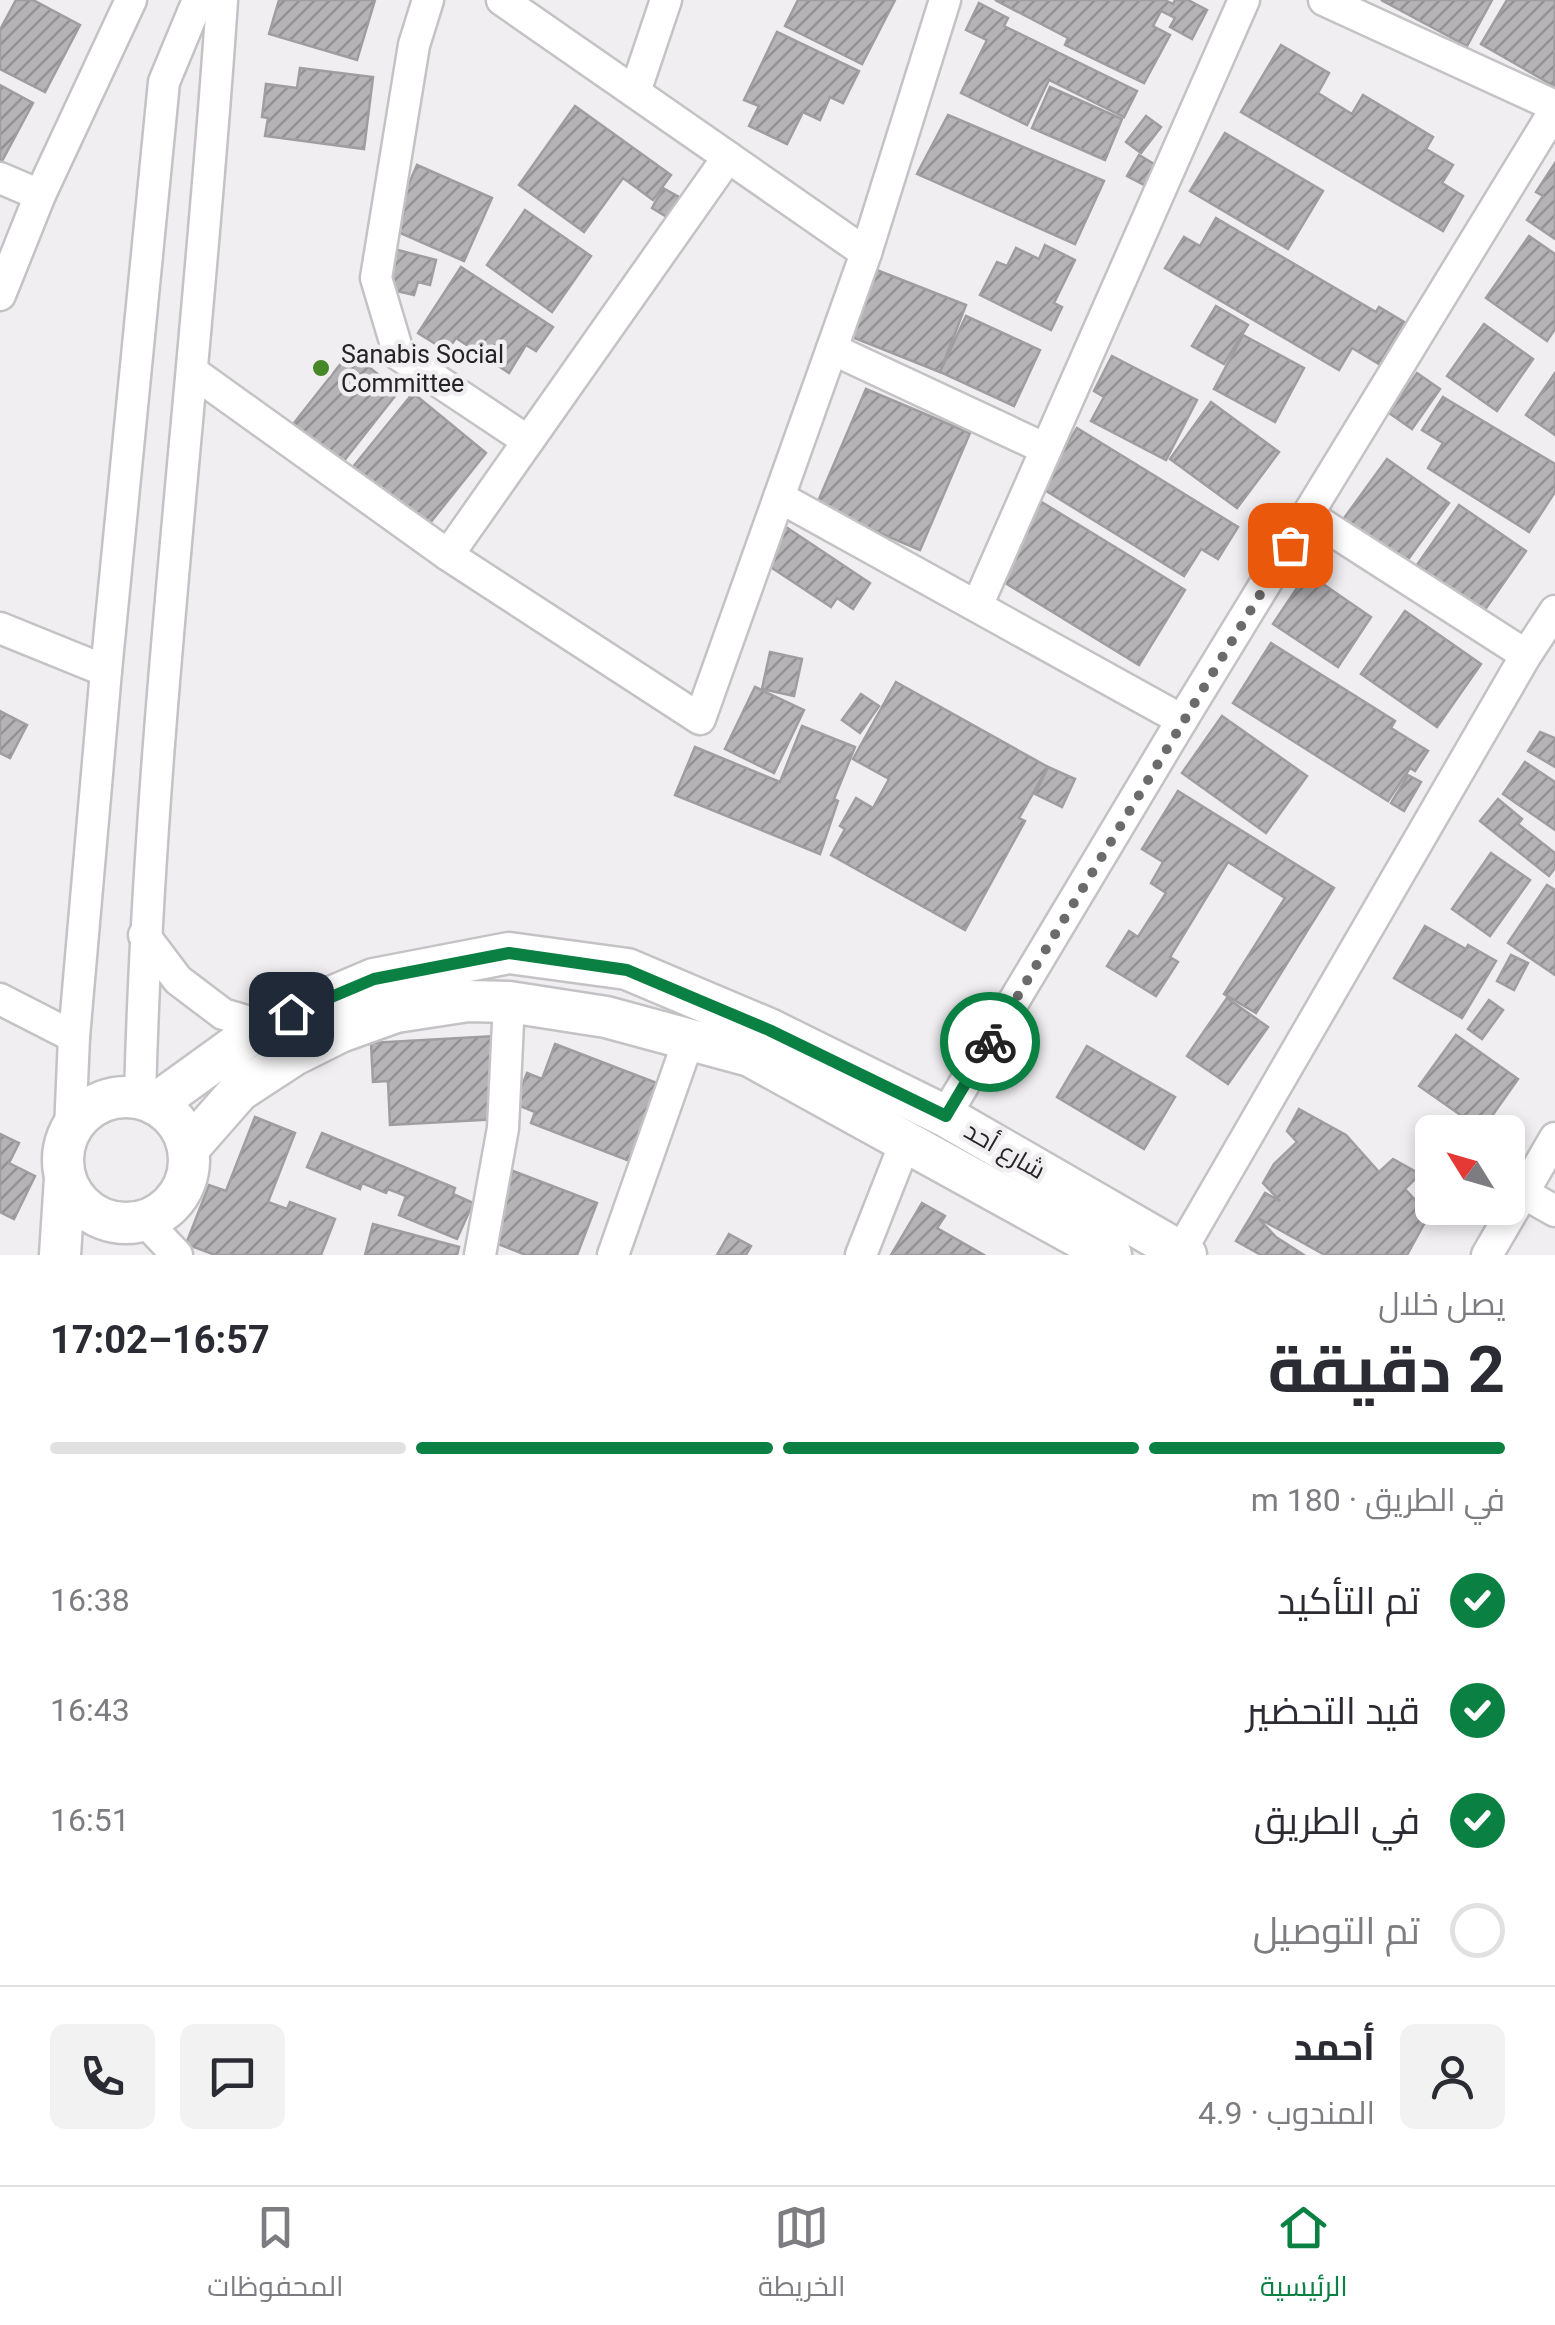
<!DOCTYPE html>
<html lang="ar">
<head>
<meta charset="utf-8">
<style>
	body { margin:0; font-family:Roboto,Cairo,sans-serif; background:#f2f2f3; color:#2b2b33; direction:rtl; height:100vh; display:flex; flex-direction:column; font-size:38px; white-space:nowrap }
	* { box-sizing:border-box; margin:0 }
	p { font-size:32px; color:#7c7c81 }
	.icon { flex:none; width:55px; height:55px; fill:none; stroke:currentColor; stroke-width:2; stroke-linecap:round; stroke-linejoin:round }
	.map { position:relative; height:1255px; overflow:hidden; direction:ltr }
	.panel { display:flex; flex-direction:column; background:#fff; flex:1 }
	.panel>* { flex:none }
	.needle { width:65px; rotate:307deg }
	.buttons { position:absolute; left:1415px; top:1115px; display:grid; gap:20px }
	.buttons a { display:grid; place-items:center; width:110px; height:110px; border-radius:15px; background:#fff; box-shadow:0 5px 15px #0003; font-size:50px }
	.pin { position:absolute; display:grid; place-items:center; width:85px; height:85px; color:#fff; margin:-42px; border-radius:20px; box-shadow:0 5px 15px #0006 }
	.courier { position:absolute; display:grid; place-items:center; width:100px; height:100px; margin:-50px; border:8px solid #0b8043; border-radius:50%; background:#fff; color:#222; box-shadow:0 2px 12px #0007 }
	.head em { font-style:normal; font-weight:700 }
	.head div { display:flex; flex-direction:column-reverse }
	.head { display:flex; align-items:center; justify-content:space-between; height:170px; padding:0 50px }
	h1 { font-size:65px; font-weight:700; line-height:75px }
	.bar { display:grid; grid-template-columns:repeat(4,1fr); gap:15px 10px; align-content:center; height:120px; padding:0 50px }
	.bar i { height:12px; border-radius:8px; background:#e1e1e2 }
	.bar .active { background:#0b8043 }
	.bar p { grid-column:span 4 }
	.line { display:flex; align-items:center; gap:25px; padding:0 50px; border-top:2px solid #e1e1e2 }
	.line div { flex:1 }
	.round { display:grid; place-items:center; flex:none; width:105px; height:105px; border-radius:15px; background:#f2f2f3 }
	ol { padding:0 50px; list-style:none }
	li { display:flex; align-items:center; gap:30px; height:110px }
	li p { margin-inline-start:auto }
	li .icon { padding:10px; border-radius:50%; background:#0b8043; color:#fff; stroke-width:4 }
	li:last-child { color:#7c7c81 }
	li i { width:55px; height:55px; border:5px solid #e1e1e2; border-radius:50% }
	.menu { display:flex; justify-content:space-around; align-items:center; height:140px; border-top:2px solid #e1e1e2; background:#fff; font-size:28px; color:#7c7c81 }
	.menu a { display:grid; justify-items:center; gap:5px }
	.menu .active { color:#0b8043 }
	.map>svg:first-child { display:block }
	.building { fill:url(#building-hatch); stroke:#9f9da0; stroke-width:2.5 }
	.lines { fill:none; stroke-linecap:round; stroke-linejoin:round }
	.minor-casing { stroke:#c4c2c5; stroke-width:35 }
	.major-casing { stroke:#c4c2c5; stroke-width:45 }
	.minor { stroke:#fff; stroke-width:30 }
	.major { stroke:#fff; stroke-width:40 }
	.done { stroke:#6c6b6c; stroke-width:10; stroke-dasharray:0 18 }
	.route { stroke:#0b8043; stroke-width:12 }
	.poi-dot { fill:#478728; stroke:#f0eef1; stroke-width:4 }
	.labels { text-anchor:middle; stroke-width:9; stroke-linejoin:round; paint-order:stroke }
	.poi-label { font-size:25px; fill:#252425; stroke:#f0eef1; text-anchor:start }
	.street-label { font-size:25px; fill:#252425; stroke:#f0eef1 }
</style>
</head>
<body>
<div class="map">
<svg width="1555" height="1255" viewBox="0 0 1555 1255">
	<defs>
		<pattern id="building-hatch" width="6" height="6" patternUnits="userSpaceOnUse" patternTransform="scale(2.5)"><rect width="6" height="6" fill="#b5b3b6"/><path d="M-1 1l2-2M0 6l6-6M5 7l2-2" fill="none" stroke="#939194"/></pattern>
	</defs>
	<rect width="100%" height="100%" fill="#f0eef1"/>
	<!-- building -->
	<g class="building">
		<path d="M 16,0 L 33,0 L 80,25 L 45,92 L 0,69 L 0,30 Z"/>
		<path d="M 279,0 L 375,0 L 357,60 L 269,34 Z"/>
		<path d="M 798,0 L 895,0 L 862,64 L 785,26 Z"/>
		<path d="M 995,0 L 1165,0 L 1173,4 L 1175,0 L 1188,0 L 1207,10 L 1192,39 L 1170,27 L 1175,18 L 1161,11 L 1153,26 L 1170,35 L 1144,83 L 1065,45 L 1068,38 Z"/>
		<path d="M 1381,0 L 1492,0 L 1467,46 Z"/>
		<path d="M 1507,0 L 1555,0 L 1554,86 L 1481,44 Z"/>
		<path d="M 979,3 L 1008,18 L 1004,26 L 1137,91 L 1124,117 L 1049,80 L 1027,125 L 961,93 L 987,40 L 966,30 Z"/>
		<path d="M 777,32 L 859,71 L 843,103 L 830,97 L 820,120 L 803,112 L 787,144 L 749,126 L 759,106 L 744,100 Z"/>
		<path d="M 1281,45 L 1329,73 L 1318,93 L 1352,114 L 1363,95 L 1433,137 L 1426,149 L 1453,165 L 1442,183 L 1463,196 L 1443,231 L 1241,112 Z"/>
		<path d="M 300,68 L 373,77 L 364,149 L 265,136 L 268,118 L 262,117 L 266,84 L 297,88 Z"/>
		<path d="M 0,85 L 33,103 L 1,163 L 0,162 Z"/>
		<path d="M 1050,87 L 1122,119 L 1105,160 L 1032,128 Z"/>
		<path d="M 575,106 L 671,175 L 653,200 L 623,178 L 584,232 L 519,185 Z"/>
		<path d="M 948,115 L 1104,181 L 1075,244 L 917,174 Z"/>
		<path d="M 1146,116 L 1161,127 L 1141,153 L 1126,142 Z"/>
		<path d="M 1225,133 L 1323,191 L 1288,249 L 1190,191 Z"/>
		<path d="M 1139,155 L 1159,167 L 1148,187 L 1127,176 Z"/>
		<path d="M 1555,163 L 1555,239 L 1527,220 L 1543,196 L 1536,192 Z"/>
		<path d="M 417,165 L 492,198 L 464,261 L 396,231 L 404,214 L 397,211 Z"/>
		<path d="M 663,188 L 679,197 L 667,217 L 652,208 Z"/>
		<path d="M 525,210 L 591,256 L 552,312 L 487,265 Z"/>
		<path d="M 1216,218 L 1376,312 L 1379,307 L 1404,322 L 1379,364 L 1352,348 L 1339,370 L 1165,268 L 1184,237 L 1200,246 Z"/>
		<path d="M 1529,236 L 1555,254 L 1555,329 L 1547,341 L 1486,298 Z"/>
		<path d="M 1045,245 L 1075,260 L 1054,303 L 1062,307 L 1051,330 L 980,295 L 997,262 L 1007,266 L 1016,248 L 1039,259 Z"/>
		<path d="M 394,249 L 436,260 L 430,285 L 418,282 L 414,295 L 384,288 Z"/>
		<path d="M 461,267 L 553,327 L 536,351 L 526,345 L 509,373 L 456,338 L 447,351 L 418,333 Z"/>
		<path d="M 869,267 L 966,305 L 940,372 L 842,333 Z"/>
		<path d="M 1216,306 L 1248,325 L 1224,364 L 1192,346 Z"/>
		<path d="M 966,316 L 1040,350 L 1014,406 L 940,372 Z"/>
		<path d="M 1484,324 L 1533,359 L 1497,411 L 1447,376 Z"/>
		<path d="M 1243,335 L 1304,368 L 1275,422 L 1214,389 Z"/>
		<path d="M 350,352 L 399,391 L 339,467 L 290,428 Z"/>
		<path d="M 1112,356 L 1197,400 L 1166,460 L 1091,421 L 1104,397 L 1094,391 Z"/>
		<path d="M 1417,373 L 1440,389 L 1412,429 L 1389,413 Z"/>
		<path d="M 1555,373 L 1555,435 L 1526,415 Z"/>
		<path d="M 866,389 L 970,433 L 920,550 L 816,506 Z"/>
		<path d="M 413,393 L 486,453 L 422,533 L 348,473 Z"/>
		<path d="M 1443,397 L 1555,464 L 1555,492 L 1529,532 L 1428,468 L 1443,443 L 1422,430 Z"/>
		<path d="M 1211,402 L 1279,452 L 1237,508 L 1170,459 Z"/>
		<path d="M 1077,428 L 1238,527 L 1218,559 L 1201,549 L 1184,576 L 1040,487 Z"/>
		<path d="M 1387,459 L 1449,503 L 1404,565 L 1342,521 Z"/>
		<path d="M 1040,501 L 1185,590 L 1139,665 L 994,576 Z"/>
		<path d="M 1459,505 L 1526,551 L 1484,611 L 1417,565 Z"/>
		<path d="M 786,527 L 870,583 L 853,609 L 837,598 L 831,607 L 763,562 Z"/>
		<path d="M 1307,573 L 1371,617 L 1338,667 L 1273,624 Z"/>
		<path d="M 1405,611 L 1481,664 L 1437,727 L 1361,674 Z"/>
		<path d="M 1271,643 L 1395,721 L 1391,728 L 1428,751 L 1415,771 L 1410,768 L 1388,801 L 1233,703 Z"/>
		<path d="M 770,652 L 802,659 L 794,696 L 762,689 Z"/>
		<path d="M 896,682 L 1048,767 L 1019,818 L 1025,821 L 965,930 L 831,855 L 845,829 L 840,826 L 856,798 L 873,808 L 889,779 L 853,759 Z"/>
		<path d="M 755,687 L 804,710 L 774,773 L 725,749 Z"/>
		<path d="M 861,694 L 879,706 L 860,733 L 842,720 Z"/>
		<path d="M 0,711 L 27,725 L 10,758 L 0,753 Z"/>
		<path d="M 1222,716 L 1307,776 L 1266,833 L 1182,773 Z"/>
		<path d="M 802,726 L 855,747 L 834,799 L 838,801 L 820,854 L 675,795 L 695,747 L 780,782 Z"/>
		<path d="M 1540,732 L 1555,738 L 1555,767 L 1528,751 Z"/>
		<path d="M 1525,762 L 1555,782 L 1555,830 L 1503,794 Z"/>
		<path d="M 1048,767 L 1075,779 L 1062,807 L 1035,794 Z"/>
		<path d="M 1408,775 L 1421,782 L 1404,811 L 1391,803 Z"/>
		<path d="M 1178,791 L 1334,888 L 1256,1013 L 1224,994 L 1285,898 L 1228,862 L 1170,957 L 1178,962 L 1156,996 L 1107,966 L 1129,931 L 1138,937 L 1166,893 L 1151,883 L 1163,862 L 1142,849 Z"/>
		<path d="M 1498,799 L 1522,819 L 1518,824 L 1555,853 L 1555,868 L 1549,876 L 1480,821 Z"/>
		<path d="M 1491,853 L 1530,880 L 1490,936 L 1452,909 Z"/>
		<path d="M 1547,885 L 1555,890 L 1555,975 L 1508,943 Z"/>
		<path d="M 1425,926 L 1466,949 L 1468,945 L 1496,961 L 1462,1018 L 1394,978 Z"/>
		<path d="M 1511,955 L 1528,963 L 1514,990 L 1497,981 Z"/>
		<path d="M 1227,998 L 1268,1027 L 1228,1084 L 1187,1056 Z"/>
		<path d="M 1489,1000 L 1503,1010 L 1482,1039 L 1468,1029 Z"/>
		<path d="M 1456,1035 L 1518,1079 L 1482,1130 L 1419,1086 Z"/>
		<path d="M 495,1036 L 499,1119 L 390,1125 L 388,1081 L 373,1082 L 371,1043 Z"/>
		<path d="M 555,1044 L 662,1085 L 632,1162 L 531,1123 L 535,1112 L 515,1104 L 527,1073 L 542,1079 Z"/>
		<path d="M 1087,1046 L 1175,1097 L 1144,1149 L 1057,1097 Z"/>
		<path d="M 1299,1109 L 1346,1135 L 1379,1172 L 1393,1159 L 1420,1174 L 1405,1189 L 1429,1215 L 1407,1255 L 1325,1255 L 1258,1218 L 1276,1237 L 1304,1255 L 1261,1255 L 1236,1241 L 1265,1193 L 1280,1201 L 1263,1183 L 1274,1164 L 1297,1142 L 1287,1131 Z"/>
		<path d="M 255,1117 L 295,1133 L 268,1202 L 287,1209 L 290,1202 L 335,1219 L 321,1255 L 215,1255 L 186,1244 L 209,1185 L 226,1191 Z"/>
		<path d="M 322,1133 L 455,1188 L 453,1194 L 473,1203 L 457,1239 L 399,1215 L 406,1196 L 388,1189 L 386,1193 L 362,1183 L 360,1189 L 307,1167 Z"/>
		<path d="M 0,1134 L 19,1143 L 9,1163 L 35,1176 L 14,1219 L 0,1212 Z"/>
		<path d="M 513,1171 L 597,1203 L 577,1255 L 526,1255 L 493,1242 L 503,1217 L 496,1215 Z"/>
		<path d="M 922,1203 L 945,1216 L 937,1228 L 984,1255 L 891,1255 Z"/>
		<path d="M 373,1224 L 459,1247 L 457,1255 L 365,1255 Z"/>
		<path d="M 729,1234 L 751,1246 L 746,1255 L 717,1255 Z"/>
	</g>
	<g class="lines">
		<defs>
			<g id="minor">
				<path d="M 428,0 L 414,45 L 376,278 L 399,355 L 528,441"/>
				<path d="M 502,0 L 866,253"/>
				<path d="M 1324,0 L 1555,106"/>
				<path d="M 635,92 L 666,0"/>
				<path d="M 0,178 L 40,195"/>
				<path d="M 0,295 L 40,195 L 131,0"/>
				<path d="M 832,349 L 1046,449"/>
				<path d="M 193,372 L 448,555 L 700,719 L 866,253 L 945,0"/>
				<path d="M 779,497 L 1182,720"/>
				<path d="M 1308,515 L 1526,655"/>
				<path d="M 448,555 L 728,157"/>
				<path d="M 977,606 L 1244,0"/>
				<path d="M 0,628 L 106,671"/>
				<path d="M 144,935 L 178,980 L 223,1014 L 263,1026"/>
				<path d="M 0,999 L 74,1037"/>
				<path d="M 140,1098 C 149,732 198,366 222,0"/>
				<path d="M 945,1116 L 1182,720 L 1555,110"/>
				<path d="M 70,1130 L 74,1037 L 106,671 L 164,82 L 198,0"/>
				<path d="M 1525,1194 L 1555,1211"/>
				<path d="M 144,1220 L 177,1255"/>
				<path d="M 1180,1252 L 1526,655 L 1555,611"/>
				<path d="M 480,1255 L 503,1128 L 509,1002"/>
				<path d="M 613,1255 L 689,1039"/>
				<path d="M 861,1255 L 905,1143"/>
				<path d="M 1487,1255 L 1555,1138"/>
			</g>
			<g id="major">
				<circle cx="126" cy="1160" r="63"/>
				<path d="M 155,1104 L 263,1026 L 374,979 L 509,953 L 627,969 L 769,1029 L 945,1116 L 1186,1255"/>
				<path d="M 189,1148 L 239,1091 L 294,1055 L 340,1032 L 396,1012 L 468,1001 L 509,1002 L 606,1017 L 750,1056 L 1111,1255"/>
				<path d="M 60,1255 L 65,1178"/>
			</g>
		</defs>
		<!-- minor casing -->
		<use href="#minor" class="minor-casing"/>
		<!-- major casing -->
		<use href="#major" class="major-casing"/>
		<!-- minor -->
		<use href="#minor" class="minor"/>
		<!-- major -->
		<use href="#major" class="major"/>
	</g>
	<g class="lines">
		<!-- done -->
		<path class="done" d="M 990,1042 L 1290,545"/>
		<!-- route -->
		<path class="route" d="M 291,1014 L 374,979 L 509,953 L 627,970 L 769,1030 L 946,1116 L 990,1042"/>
	</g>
	<!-- markers -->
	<circle class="poi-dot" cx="321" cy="368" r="10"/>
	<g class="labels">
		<!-- poi labels -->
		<g class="poi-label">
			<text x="341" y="363">Sanabis Social<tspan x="341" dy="29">Committee</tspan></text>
		</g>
		<!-- street labels -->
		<g class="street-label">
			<text transform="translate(1005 1150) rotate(30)" y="9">شارع أحد</text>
		</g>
	</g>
</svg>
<div class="buttons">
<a><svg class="needle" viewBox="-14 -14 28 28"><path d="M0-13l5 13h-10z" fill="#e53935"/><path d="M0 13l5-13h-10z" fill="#7c7c81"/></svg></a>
</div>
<div class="pin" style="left:1290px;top:545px;background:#ea580c"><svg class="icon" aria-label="bag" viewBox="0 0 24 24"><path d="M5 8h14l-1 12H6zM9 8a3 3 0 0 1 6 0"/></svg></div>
<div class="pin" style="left:291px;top:1014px;background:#1f2937"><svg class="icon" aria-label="home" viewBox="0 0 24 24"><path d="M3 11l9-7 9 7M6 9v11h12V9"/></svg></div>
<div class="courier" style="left:990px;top:1042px"><svg class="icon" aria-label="bike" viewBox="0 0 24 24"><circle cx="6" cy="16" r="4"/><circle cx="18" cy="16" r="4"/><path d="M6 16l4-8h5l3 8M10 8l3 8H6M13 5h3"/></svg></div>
</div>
<section class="panel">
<div class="head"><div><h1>2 دقيقة</h1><p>يصل خلال</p></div><em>16:57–17:02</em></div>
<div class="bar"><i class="active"></i><i class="active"></i><i class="active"></i><i></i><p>في الطريق · 180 m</p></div>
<ol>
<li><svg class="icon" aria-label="check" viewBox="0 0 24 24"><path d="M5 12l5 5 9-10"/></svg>تم التأكيد<p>16:38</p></li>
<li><svg class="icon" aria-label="check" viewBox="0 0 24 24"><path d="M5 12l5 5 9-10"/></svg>قيد التحضير<p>16:43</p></li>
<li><svg class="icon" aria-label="check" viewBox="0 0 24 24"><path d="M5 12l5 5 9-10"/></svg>في الطريق<p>16:51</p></li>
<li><i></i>تم التوصيل</li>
</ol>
<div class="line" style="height:180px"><a class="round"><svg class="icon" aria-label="person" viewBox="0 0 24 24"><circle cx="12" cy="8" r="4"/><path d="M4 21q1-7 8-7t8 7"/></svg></a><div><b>أحمد</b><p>المندوب · 4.9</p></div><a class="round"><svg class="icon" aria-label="chat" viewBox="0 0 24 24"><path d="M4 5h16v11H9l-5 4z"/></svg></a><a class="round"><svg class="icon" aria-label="phone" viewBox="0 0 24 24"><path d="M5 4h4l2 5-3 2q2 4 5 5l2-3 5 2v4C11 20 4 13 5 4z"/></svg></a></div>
</section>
<nav class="menu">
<a class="active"><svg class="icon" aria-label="home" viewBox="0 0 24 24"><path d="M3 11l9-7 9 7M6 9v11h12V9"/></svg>الرئيسية</a>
<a><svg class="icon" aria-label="map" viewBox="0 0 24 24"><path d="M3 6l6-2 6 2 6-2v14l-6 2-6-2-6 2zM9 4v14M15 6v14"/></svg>الخريطة</a>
<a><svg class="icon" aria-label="saved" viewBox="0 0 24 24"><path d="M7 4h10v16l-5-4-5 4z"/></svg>المحفوظات</a>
</nav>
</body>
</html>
